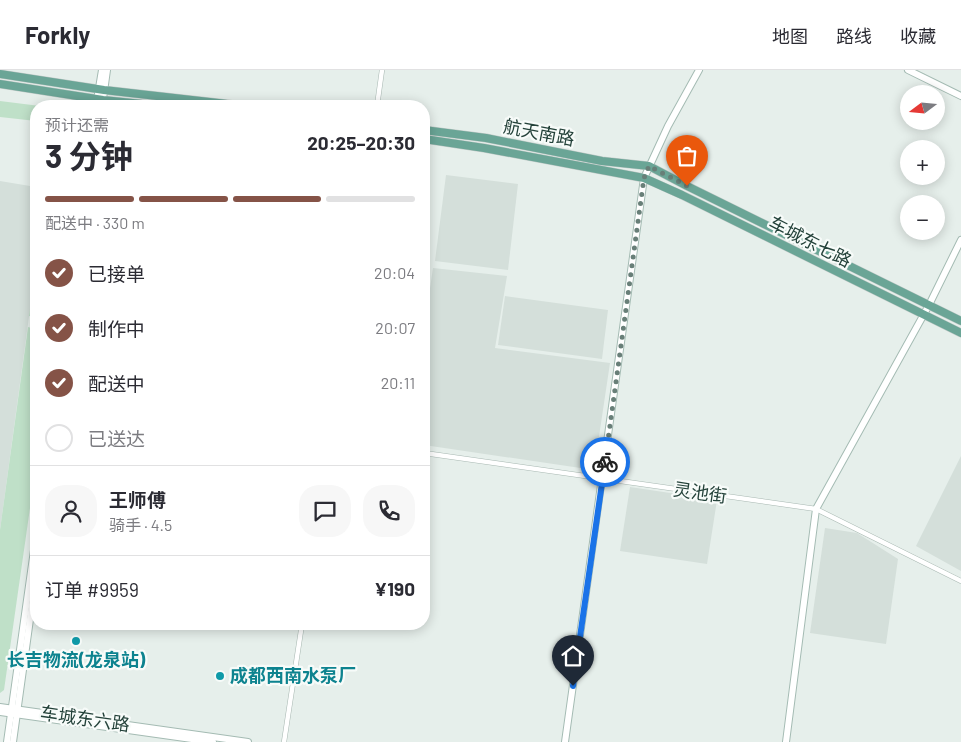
<!DOCTYPE html>
<html lang="zh">
<head>
<meta charset="utf-8">
<style>
	body { margin:0; font-family:Barlow,"Noto Sans SC",sans-serif; background:#f7f7f7; color:#2b2b33; height:100vh; display:flex; flex-direction:column; font-size:19px; white-space:nowrap }
	* { box-sizing:border-box; margin:0 }
	p { font-size:16px; color:#7c7c81 }
	.icon { flex:none; width:28px; height:28px; fill:none; stroke:currentColor; stroke-width:2; stroke-linecap:round; stroke-linejoin:round }
	.map { position:relative; flex:1; overflow:hidden }
	.details { position:absolute; left:30px; top:30px; width:400px; height:530px; display:flex; flex-direction:column; background:#fff; border-radius:20px; box-shadow:0 2px 12px #0003 }
	.details>* { flex:none }
	.needle { width:32px; rotate:254deg }
	.controls { position:absolute; left:900px; top:15px; display:grid; gap:10px }
	.controls a { display:grid; place-items:center; width:45px; height:45px; border-radius:50%; background:#fff; box-shadow:0 2px 12px #0003; font-size:25px }
	.pin { position:absolute; display:grid; place-items:center; width:42px; height:42px; color:#fff; margin:-51px -21px; border-radius:50% 50% 50% 0; rotate:-45deg; box-shadow:0 0 5px #0007 }
	.pin .icon { rotate:45deg }
	.courier { position:absolute; display:grid; place-items:center; width:50px; height:50px; margin:-25px; border:4px solid #1a73e8; border-radius:50%; background:#fff; color:#222; box-shadow:0 1px 6px #0007 }
	.head em { font-style:normal; font-weight:700 }
	.head div { display:flex; flex-direction:column-reverse }
	.head { display:flex; align-items:center; justify-content:space-between; height:85px; padding:0 15px }
	h1 { font-size:32px; font-weight:700; line-height:38px }
	.bar { display:grid; grid-template-columns:repeat(4,1fr); gap:8px 5px; align-content:center; height:60px; padding:0 15px }
	.bar i { height:6px; border-radius:4px; background:#e1e1e2 }
	.bar .current { background:#855347 }
	.bar p { grid-column:span 4 }
	.line { display:flex; align-items:center; gap:12px; padding:0 15px; border-top:1px solid #e1e1e2 }
	.line div { flex:1 }
	.round { display:grid; place-items:center; flex:none; width:52px; height:52px; border-radius:20px; background:#f7f7f7 }
	ol { padding:0 15px; list-style:none }
	li { display:flex; align-items:center; gap:15px; height:55px }
	li p { margin-inline-start:auto }
	li .icon { padding:5px; border-radius:50%; background:#855347; color:#fff; stroke-width:4 }
	li:last-child { color:#7c7c81 }
	li i { width:28px; height:28px; border:2px solid #e1e1e2; border-radius:50% }
	header { display:flex; align-items:center; gap:30px; box-sizing:border-box; height:70px; padding:0 25px; background:#fff; border-bottom:1px solid #e1e1e2 }
	header strong { font-size:24px }
	nav { display:flex; gap:28px; margin-inline-start:auto; font-size:18px }
	.map>svg:first-child { display:block }
	.built { fill:#d4dfda }
	.green { fill:#bfe0c8 }
	.lines { fill:none; stroke-linecap:round; stroke-linejoin:round }
	.street-casing { stroke:#a8b8b2; stroke-width:5.5 }
	.secondary-casing { stroke:#a4bbb3; stroke-width:8 }
	.primary-casing { stroke:#c2cac8; stroke-width:9 }
	.street { stroke:#fff; stroke-width:4.5 }
	.secondary { stroke:#fff; stroke-width:6 }
	.primary { stroke:#6aa596; stroke-width:8 }
	.done { stroke:#687f78; stroke-width:5; stroke-dasharray:0 9 }
	.route { stroke:#1a73e8; stroke-width:6 }
	.culture-dot { fill:#0f9aa8; stroke:#f7fbf9; stroke-width:2 }
	.labels { text-anchor:middle; stroke-width:4.5; stroke-linejoin:round; paint-order:stroke }
	.street-label { font-size:18px; fill:#24423a; stroke:#f7fbf9 }
	.culture-label { font-size:18px; font-weight:bold; fill:#0d838f; stroke:#f7fbf9 }
</style>
</head>
<body>
<header>
<strong>Forkly</strong>
<nav><a>地图</a><a>路线</a><a>收藏</a></nav>
</header>
<div class="map">
<svg width="961" height="672" viewBox="0 0 961 672">
	<rect width="100%" height="100%" fill="#e6efeb"/>
	<!-- built -->
	<g class="built">
		<path d="M 446,105 L 518,114 L 508,200 L 435,191 Z"/>
		<path d="M 0,111 L 36,117 L 36,195 L 0,460 Z"/>
		<path d="M 433,198 L 507,206 L 495,278 L 610,293 L 594,400 L 424,375 L 424,259 Z"/>
		<path d="M 505,226 L 608,240 L 602,289 L 498,275 Z"/>
		<path d="M 961,386 L 961,501 L 916,476 Z"/>
		<path d="M 630,417 L 717,430 L 707,494 L 620,481 Z"/>
		<path d="M 825,458 L 857,463 L 898,489 L 886,574 L 810,563 Z"/>
	</g>
	<!-- green -->
	<g class="green">
		<path d="M 0,31 L 40,36 L 36,36 L 36,51 L 0,47 Z"/>
		<path d="M 36,195 L 36,247 L 29,246 Z"/>
		<path d="M 28,257 L 36,259 L 36,396 L 4,620 L 0,623 L 0,460 Z"/>
	</g>
	<g class="lines">
		<defs>
			<g id="street">
				<path d="M 377,36 L 382,0"/>
				<path d="M 424,383 L 816,439 L 961,511"/>
				<path d="M 284,672 L 302,554"/>
			</g>
			<g id="secondary">
				<path d="M 908,0 L 961,26"/>
				<path d="M 96,36 L 102,0"/>
				<path d="M 102,36 L 107,0"/>
				<path d="M 0,637 L 248,672"/>
				<path d="M 0,642 L 213,672"/>
				<path d="M 7,672 L 36,466"/>
				<path d="M 13,672 L 36,506"/>
				<path d="M 565,672 L 644,108 L 668,56 L 699,0"/>
				<path d="M 786,672 L 816,439 L 929,235 L 961,170"/>
			</g>
			<g id="primary">
				<path d="M 0,4 L 104,20 L 245,36"/>
				<path d="M 0,14 L 103,30 L 162,36"/>
				<path d="M 424,60 L 486,68 L 602,91 L 649,96 L 687,116 L 961,251"/>
				<path d="M 424,69 L 484,78 L 644,108 L 682,125 L 961,263"/>
			</g>
		</defs>
		<!-- street casing -->
		<use href="#street" class="street-casing"/>
		<!-- secondary casing -->
		<use href="#secondary" class="secondary-casing"/>
		<!-- primary casing -->
		<use href="#primary" class="primary-casing"/>
		<!-- street -->
		<use href="#street" class="street"/>
		<!-- secondary -->
		<use href="#secondary" class="secondary"/>
		<!-- primary -->
		<use href="#primary" class="primary"/>
	</g>
	<g class="lines">
		<!-- done -->
		<path class="done" d="M 605,392 L 644,108 L 649,96 L 687,116"/>
		<!-- route -->
		<path class="route" d="M 573,616 L 605,392"/>
	</g>
	<!-- markers -->
	<g class="culture-dot">
		<circle cx="76" cy="571" r="5"/>
		<circle cx="220" cy="606" r="5"/>
	</g>
	<g class="labels">
		<!-- street labels -->
		<g class="street-label">
			<text transform="translate(539 63) rotate(11)" y="6">航天南路</text>
			<text transform="translate(810 172) rotate(27)" y="6">车城东七路</text>
			<text transform="translate(700 423) rotate(8)" y="6">灵池街</text>
			<text transform="translate(85 649) rotate(8)" y="6">车城东六路</text>
		</g>
		<!-- culture labels -->
		<g class="culture-label">
			<text x="76" y="596">长吉物流(龙泉站)</text>
			<text x="230" y="612" text-anchor="start">成都西南水泵厂</text>
		</g>
	</g>
</svg>
<div class="controls">
<a><svg class="needle" viewBox="-14 -14 28 28"><path d="M0-13l5 13h-10z" fill="#e53935"/><path d="M0 13l5-13h-10z" fill="#7c7c81"/></svg></a>
<a>+</a>
<a>−</a>
</div>
<div class="pin" style="left:687px;top:116px;background:#ea580c"><svg class="icon" aria-label="bag" viewBox="0 0 24 24"><path d="M5 8h14l-1 12H6zM9 8a3 3 0 0 1 6 0"/></svg></div>
<div class="pin" style="left:573px;top:616px;background:#1f2937"><svg class="icon" aria-label="home" viewBox="0 0 24 24"><path d="M3 11l9-7 9 7M6 9v11h12V9"/></svg></div>
<div class="courier" style="left:605px;top:392px"><svg class="icon" aria-label="bike" viewBox="0 0 24 24"><circle cx="6" cy="16" r="4"/><circle cx="18" cy="16" r="4"/><path d="M6 16l4-8h5l3 8M10 8l3 8H6M13 5h3"/></svg></div>
<section class="details">
<div class="head"><div><h1>3 分钟</h1><p>预计还需</p></div><em>20:25–20:30</em></div>
<div class="bar"><i class="current"></i><i class="current"></i><i class="current"></i><i></i><p>配送中 · 330 m</p></div>
<ol>
<li><svg class="icon" aria-label="check" viewBox="0 0 24 24"><path d="M5 12l5 5 9-10"/></svg>已接单<p>20:04</p></li>
<li><svg class="icon" aria-label="check" viewBox="0 0 24 24"><path d="M5 12l5 5 9-10"/></svg>制作中<p>20:07</p></li>
<li><svg class="icon" aria-label="check" viewBox="0 0 24 24"><path d="M5 12l5 5 9-10"/></svg>配送中<p>20:11</p></li>
<li><i></i>已送达</li>
</ol>
<div class="line" style="height:90px"><a class="round"><svg class="icon" aria-label="person" viewBox="0 0 24 24"><circle cx="12" cy="8" r="4"/><path d="M4 21q1-7 8-7t8 7"/></svg></a><div><b>王师傅</b><p>骑手 · 4.5</p></div><a class="round"><svg class="icon" aria-label="chat" viewBox="0 0 24 24"><path d="M4 5h16v11H9l-5 4z"/></svg></a><a class="round"><svg class="icon" aria-label="phone" viewBox="0 0 24 24"><path d="M5 4h4l2 5-3 2q2 4 5 5l2-3 5 2v4C11 20 4 13 5 4z"/></svg></a></div>
<div class="line" style="height:65px"><div>订单 #9959</div><b>¥190</b></div>
</section>
</div>
</body>
</html>
